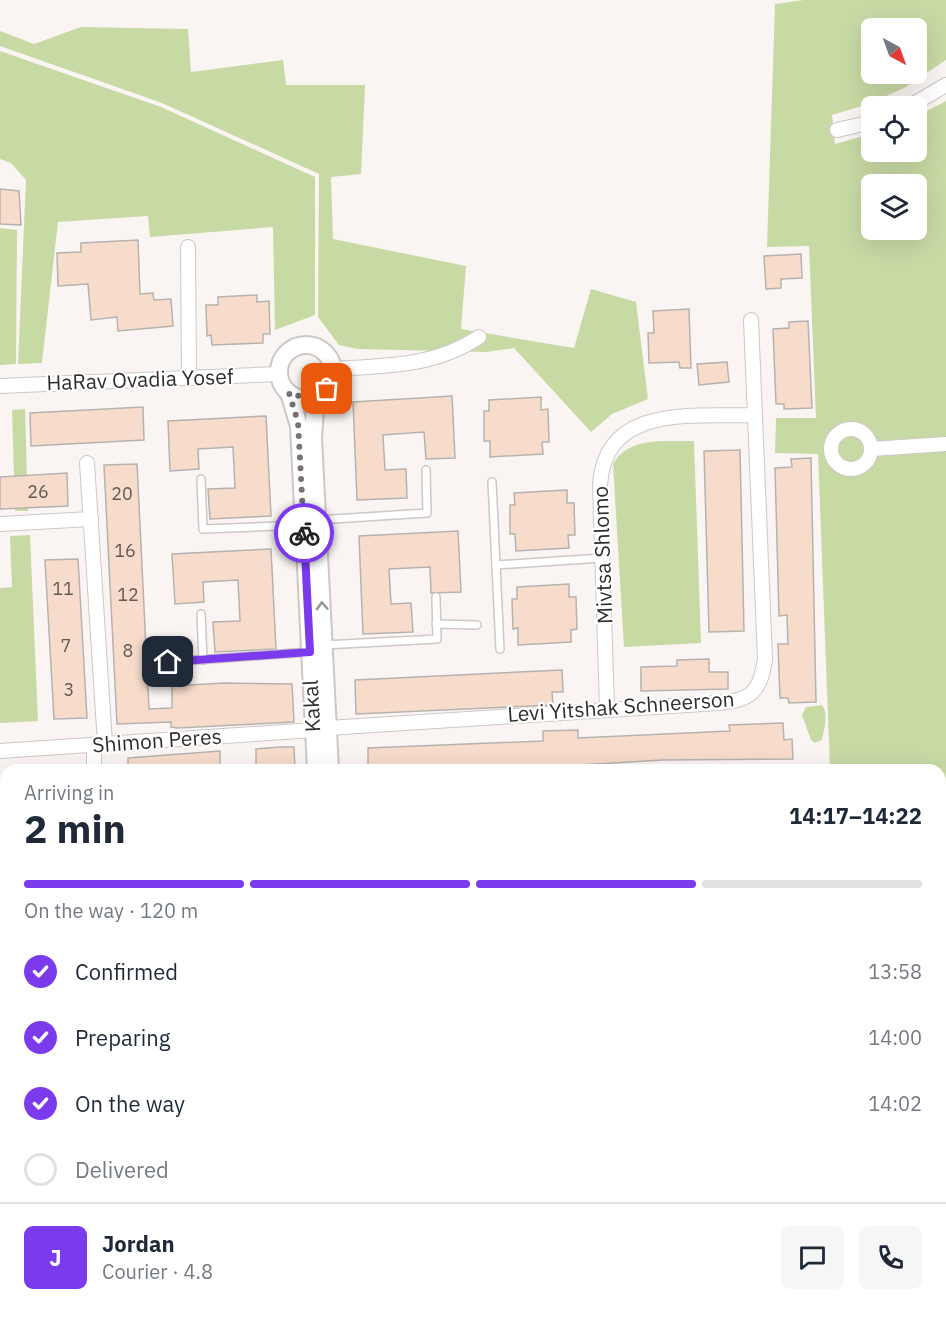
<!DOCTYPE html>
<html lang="en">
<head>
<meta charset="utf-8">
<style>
	body { margin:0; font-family:"IBM Plex Sans",sans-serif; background:#f6f6f7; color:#1f2937; height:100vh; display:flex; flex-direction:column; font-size:22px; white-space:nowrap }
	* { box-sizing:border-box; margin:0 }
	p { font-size:20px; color:#747a83 }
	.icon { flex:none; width:33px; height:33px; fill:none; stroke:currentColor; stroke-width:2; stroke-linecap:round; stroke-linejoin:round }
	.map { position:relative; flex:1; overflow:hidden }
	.details { position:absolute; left:0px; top:764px; width:946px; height:560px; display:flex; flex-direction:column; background:#fff; border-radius:18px 18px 0 0; box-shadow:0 6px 24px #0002 }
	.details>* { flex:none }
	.needle { width:39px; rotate:139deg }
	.tools { position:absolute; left:861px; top:18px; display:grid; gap:12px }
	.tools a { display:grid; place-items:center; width:66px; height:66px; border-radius:9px; background:#fff; box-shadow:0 6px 24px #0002; font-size:30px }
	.pin { position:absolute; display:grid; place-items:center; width:51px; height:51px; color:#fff; margin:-26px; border-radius:12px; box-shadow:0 3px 9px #0006 }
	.courier { position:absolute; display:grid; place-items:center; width:60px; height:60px; margin:-30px; border:4px solid #7c3aed; border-radius:50%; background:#fff; color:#222; box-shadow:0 2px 8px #0007 }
	.headline em { font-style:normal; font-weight:700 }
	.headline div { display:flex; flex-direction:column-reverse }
	.headline { display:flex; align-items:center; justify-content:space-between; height:102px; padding:0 24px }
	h1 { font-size:39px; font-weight:700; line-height:45px }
	.bar { display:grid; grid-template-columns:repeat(4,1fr); gap:9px 6px; align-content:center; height:72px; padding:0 24px }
	.bar i { height:8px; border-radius:4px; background:#e0e1e3 }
	.bar .selected { background:#7c3aed }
	.bar p { grid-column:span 4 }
	.line { display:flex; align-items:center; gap:15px; padding:0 24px; border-top:2px solid #e0e1e3 }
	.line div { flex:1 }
	.round { display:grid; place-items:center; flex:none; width:63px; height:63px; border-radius:9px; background:#f6f6f7 }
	ol { padding:0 24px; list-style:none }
	li { display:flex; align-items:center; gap:18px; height:66px }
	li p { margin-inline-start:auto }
	li .icon { padding:6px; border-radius:50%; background:#7c3aed; color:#fff; stroke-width:4 }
	li:last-child { color:#747a83 }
	li i { width:33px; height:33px; border:3px solid #e0e1e3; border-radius:50% }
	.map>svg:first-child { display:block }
	.green { fill:#c8daa4; fill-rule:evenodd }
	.building { fill:#f7dccb; stroke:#b6b2af; stroke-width:1.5 }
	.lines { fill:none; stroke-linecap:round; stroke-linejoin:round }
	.service-casing { stroke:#cdc8c6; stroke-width:10 }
	.minor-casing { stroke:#cdc8c6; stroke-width:16 }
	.tertiary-casing { stroke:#cdc8c6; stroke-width:20 }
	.secondary-casing { stroke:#cdc8c6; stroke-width:22 }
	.service { stroke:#fff; stroke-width:7 }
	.minor { stroke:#fff; stroke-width:14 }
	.tertiary { stroke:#fff; stroke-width:16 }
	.secondary { stroke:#fff; stroke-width:20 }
	.oneway { stroke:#979696 }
	.done { stroke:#767472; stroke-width:6; stroke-dasharray:0 10.8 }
	.route { stroke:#7c3aed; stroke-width:8 }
	.labels { text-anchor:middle; stroke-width:4.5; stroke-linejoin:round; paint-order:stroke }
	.number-label { font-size:18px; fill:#615a54 }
	.street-label { font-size:21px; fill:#2f2e2d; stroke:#fff }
</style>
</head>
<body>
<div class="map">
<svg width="946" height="1322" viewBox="0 0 946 1322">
	<rect width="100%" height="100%" fill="#faf5f3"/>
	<!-- green -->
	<g class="green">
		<path d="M 804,0 L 946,0 L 946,60 L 904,88 L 866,105 L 832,115 L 835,144 L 871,134 L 872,152 L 916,152 L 917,116 L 946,101 L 946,857 L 941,857 L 940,770 L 830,769 L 818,454 L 775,453 L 776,418 L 816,418 L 809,246 L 767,247 L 775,4 ZM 872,28 L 916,28 L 916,74 L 872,74 ZM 872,184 L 916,184 L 916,230 L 872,230 Z"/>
		<path d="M 81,27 L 188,29 L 191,72 L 283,60 L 286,85 L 365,85 L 361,174 L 331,177 L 333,239 L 466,266 L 461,329 L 574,348 L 591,289 L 636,302 L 648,399 L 612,414 L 591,432 L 514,348 L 487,352 L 357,349 L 339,345 L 318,317 L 319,174 L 162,103 L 0,46 L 0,31 L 34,44 Z"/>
		<path d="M 0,51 L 161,107 L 315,177 L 315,315 L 275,330 L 273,227 L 150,237 L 148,216 L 58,222 L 42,363 L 18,364 L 26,180 L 11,163 L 0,159 Z"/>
		<path d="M 0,228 L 17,230 L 16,364 L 0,365 Z"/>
		<path d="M 25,409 L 28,511 L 15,511 L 12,410 Z"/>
		<path d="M 694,441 L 701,643 L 624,647 L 613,464 C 630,435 665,442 694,441 Z"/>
		<path d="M 30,535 L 38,721 L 0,723 L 0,588 L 12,587 L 10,536 Z"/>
		<path d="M 822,705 C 829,714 824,729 822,740 L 815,743 L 811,740 L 802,715 L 806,707 Z"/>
	</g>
	<!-- building -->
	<g class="building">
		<path d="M 0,189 L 19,191 L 21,225 L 0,224 Z"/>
		<path d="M 138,240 L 140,294 L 153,293 L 154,300 L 171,299 L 173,326 L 118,331 L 117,317 L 91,320 L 88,284 L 58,286 L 57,253 L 81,252 L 81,243 Z"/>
		<path d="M 801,254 L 802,278 L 781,279 L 781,288 L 766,289 L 764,256 Z"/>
		<path d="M 257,295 L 257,302 L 269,301 L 270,334 L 263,334 L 263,343 L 212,345 L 211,335 L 207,336 L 206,305 L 218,305 L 218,297 Z"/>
		<path d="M 689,309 L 691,368 L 680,368 L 679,362 L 649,363 L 648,333 L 654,333 L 653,311 Z"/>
		<path d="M 808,321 L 812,408 L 784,409 L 784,404 L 776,404 L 773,329 L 789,328 L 789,322 Z"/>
		<path d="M 727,362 L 729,382 L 699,385 L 697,364 Z"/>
		<path d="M 452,396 L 455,458 L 426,459 L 424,432 L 383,435 L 385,470 L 406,469 L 407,498 L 357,500 L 353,402 Z"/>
		<path d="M 541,397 L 541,410 L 548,409 L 549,442 L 542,442 L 543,454 L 490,457 L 490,441 L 484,441 L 484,411 L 489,411 L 489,400 Z"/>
		<path d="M 143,407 L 144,440 L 31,446 L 30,413 Z"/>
		<path d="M 266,416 L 271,516 L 210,519 L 208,489 L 235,488 L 233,447 L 198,449 L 199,469 L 170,471 L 168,421 Z"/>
		<path d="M 740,450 L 744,631 L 709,632 L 704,451 Z"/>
		<path d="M 811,458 L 816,702 L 789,703 L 788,698 L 780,698 L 778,644 L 788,644 L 787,615 L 779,616 L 775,468 L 792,467 L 791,459 Z"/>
		<path d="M 137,464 L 149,709 L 172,708 L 172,686 L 224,683 L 292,684 L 294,722 L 178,728 L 171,727 L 171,722 L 117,724 L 104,465 Z"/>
		<path d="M 67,473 L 68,506 L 0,509 L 0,477 Z"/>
		<path d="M 567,490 L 567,503 L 574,503 L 575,535 L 568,535 L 569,548 L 516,551 L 515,534 L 510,534 L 510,505 L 515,505 L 514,493 Z"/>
		<path d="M 458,531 L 461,592 L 431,593 L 430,567 L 389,569 L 391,604 L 411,603 L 413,632 L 363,634 L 359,536 Z"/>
		<path d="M 271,549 L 276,649 L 215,652 L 213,622 L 240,621 L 238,580 L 203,582 L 204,602 L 175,604 L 172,554 Z"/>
		<path d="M 78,559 L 87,718 L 54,719 L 45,560 Z"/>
		<path d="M 569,584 L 569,597 L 576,597 L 577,629 L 571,630 L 571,642 L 518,645 L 518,628 L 513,629 L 512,599 L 517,599 L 517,587 Z"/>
		<path d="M 709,659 L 709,672 L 728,672 L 728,689 L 641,691 L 641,667 L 677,666 L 677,660 Z"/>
		<path d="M 562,670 L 563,692 L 552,692 L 553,705 L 356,714 L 355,680 Z"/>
		<path d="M 783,723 L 784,740 L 792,739 L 793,759 L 662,760 L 501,770 L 368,770 L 368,748 L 543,741 L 543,731 L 578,730 L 578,738 L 730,731 L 729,725 Z"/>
		<path d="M 280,747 L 294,747 L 295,770 L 256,770 L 256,749 Z"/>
		<path d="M 220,751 L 220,770 L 128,770 L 128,758 Z"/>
	</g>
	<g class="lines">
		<defs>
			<g id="service">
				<path d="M 201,479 L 203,529 L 303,525"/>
				<path d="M 492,482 L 500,649"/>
				<path d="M 317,520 L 427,513 L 426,470"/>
				<path d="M 496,565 L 602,558"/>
				<path d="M 201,614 L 203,660"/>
				<path d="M 436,624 L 477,625"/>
				<path d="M 324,645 L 437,639 L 436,597"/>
				<path d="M 168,662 L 309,652"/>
				<path d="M 0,1306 L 6,1312"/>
				<path d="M 11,1317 L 16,1322"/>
			</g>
			<g id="minor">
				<path d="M 910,106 L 946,85"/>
				<path d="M 837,130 L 872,122"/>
				<path d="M 188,247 L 189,378"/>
				<path d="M 333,369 C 385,366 434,367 479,337"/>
				<path d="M 0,386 L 279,374"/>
				<circle cx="851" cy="449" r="20"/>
				<path d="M 871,449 L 946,444"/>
				<path d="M 87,463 L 105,744"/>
				<path d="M 0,524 L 91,519"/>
				<path d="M 607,709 L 600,485 C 605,403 695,417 754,415"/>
				<path d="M 328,728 L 718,703 C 752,700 760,692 765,659 L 751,320"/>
				<path d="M 94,745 L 94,770"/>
				<path d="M 0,751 L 314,730"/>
				<path d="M 940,969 L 946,969"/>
				<path d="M 940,1160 L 946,1159"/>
				<path d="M 0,1162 L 1,1175"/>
				<path d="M 208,1317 L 208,1322"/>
				<path d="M 578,1317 L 578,1322"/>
				<path d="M 716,1317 L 717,1322"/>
			</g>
			<g id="tertiary">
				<circle cx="306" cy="372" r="27"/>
				<path d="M 289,393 L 299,426 L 316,770"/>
				<path d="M 320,395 L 315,408 L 313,438 L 330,770"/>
				<path d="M 361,1317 L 361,1322"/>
			</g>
			<g id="secondary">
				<path d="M 940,901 L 946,901"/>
				<path d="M 0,938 L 6,938"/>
			</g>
		</defs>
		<!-- service casing -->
		<use href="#service" class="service-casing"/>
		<!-- minor casing -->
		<use href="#minor" class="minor-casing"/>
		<!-- tertiary casing -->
		<use href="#tertiary" class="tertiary-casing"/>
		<!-- secondary casing -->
		<use href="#secondary" class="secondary-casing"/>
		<!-- service -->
		<use href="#service" class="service"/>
		<!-- minor -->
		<use href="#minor" class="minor"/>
		<!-- tertiary -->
		<use href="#tertiary" class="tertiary"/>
		<!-- secondary -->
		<use href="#secondary" class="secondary"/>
	</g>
	<!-- one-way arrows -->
	<defs><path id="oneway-chevron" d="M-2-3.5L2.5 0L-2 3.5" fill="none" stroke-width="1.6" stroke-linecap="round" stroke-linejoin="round" transform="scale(1.5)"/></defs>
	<use class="oneway" href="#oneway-chevron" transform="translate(322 606) rotate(-93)"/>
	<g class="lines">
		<!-- done -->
		<path class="done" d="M 304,533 L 298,422 L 289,393 L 309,399 L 327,389"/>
		<!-- route -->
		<path class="route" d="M 168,662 L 310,652 L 304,533"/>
	</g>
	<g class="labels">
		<!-- number labels -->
		<g class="number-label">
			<text x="38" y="498">26</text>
			<text x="122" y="500">20</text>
			<text x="125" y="557">16</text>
			<text x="63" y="595">11</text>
			<text x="128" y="601">12</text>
			<text x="66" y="652">7</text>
			<text x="128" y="657">8</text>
			<text x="69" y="696">3</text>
		</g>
		<!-- street labels -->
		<g class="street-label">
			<text transform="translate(140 380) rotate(-2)" y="7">HaRav Ovadia Yosef</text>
			<text transform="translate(603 555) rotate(-92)" y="7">Mivtsa Shlomo</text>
			<text transform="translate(312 706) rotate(-93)" y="7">Kakal</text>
			<text transform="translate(621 707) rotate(-4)" y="7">Levi Yitshak Schneerson</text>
			<text transform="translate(157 741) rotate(-4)" y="7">Shimon Peres</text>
		</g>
	</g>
</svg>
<div class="tools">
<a><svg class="needle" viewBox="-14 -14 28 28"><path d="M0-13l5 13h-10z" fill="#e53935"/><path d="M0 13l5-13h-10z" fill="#747a83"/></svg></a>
<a><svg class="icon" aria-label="locate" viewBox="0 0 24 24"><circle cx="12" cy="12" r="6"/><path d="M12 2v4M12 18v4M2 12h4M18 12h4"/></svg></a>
<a><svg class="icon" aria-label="layers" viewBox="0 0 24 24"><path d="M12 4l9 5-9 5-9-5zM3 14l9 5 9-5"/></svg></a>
</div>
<div class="pin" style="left:327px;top:389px;background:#ea580c"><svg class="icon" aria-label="bag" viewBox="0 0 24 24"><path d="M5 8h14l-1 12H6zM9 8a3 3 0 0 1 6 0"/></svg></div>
<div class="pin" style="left:168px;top:662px;background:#1f2937"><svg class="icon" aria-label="home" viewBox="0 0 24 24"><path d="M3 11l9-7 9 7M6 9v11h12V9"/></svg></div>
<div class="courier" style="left:304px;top:533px"><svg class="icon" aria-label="bike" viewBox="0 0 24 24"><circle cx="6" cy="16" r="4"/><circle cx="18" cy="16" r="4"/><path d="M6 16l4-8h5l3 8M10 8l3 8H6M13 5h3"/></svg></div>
<section class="details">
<div class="headline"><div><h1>2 min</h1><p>Arriving in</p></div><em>14:17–14:22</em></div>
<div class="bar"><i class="selected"></i><i class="selected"></i><i class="selected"></i><i></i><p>On the way · 120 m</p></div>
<ol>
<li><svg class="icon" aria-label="check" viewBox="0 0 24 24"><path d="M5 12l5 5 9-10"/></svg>Confirmed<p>13:58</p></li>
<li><svg class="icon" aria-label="check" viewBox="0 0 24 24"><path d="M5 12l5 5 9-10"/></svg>Preparing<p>14:00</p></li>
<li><svg class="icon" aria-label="check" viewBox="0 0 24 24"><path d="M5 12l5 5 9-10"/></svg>On the way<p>14:02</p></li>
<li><i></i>Delivered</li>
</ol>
<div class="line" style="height:108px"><b class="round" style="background:#7c3aed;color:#fff">J</b><div><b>Jordan</b><p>Courier · 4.8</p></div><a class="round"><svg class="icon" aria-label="chat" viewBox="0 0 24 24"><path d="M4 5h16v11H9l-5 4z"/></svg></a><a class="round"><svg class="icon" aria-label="phone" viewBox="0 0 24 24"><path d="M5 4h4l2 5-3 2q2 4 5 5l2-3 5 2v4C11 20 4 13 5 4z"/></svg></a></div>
</section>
</div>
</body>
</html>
